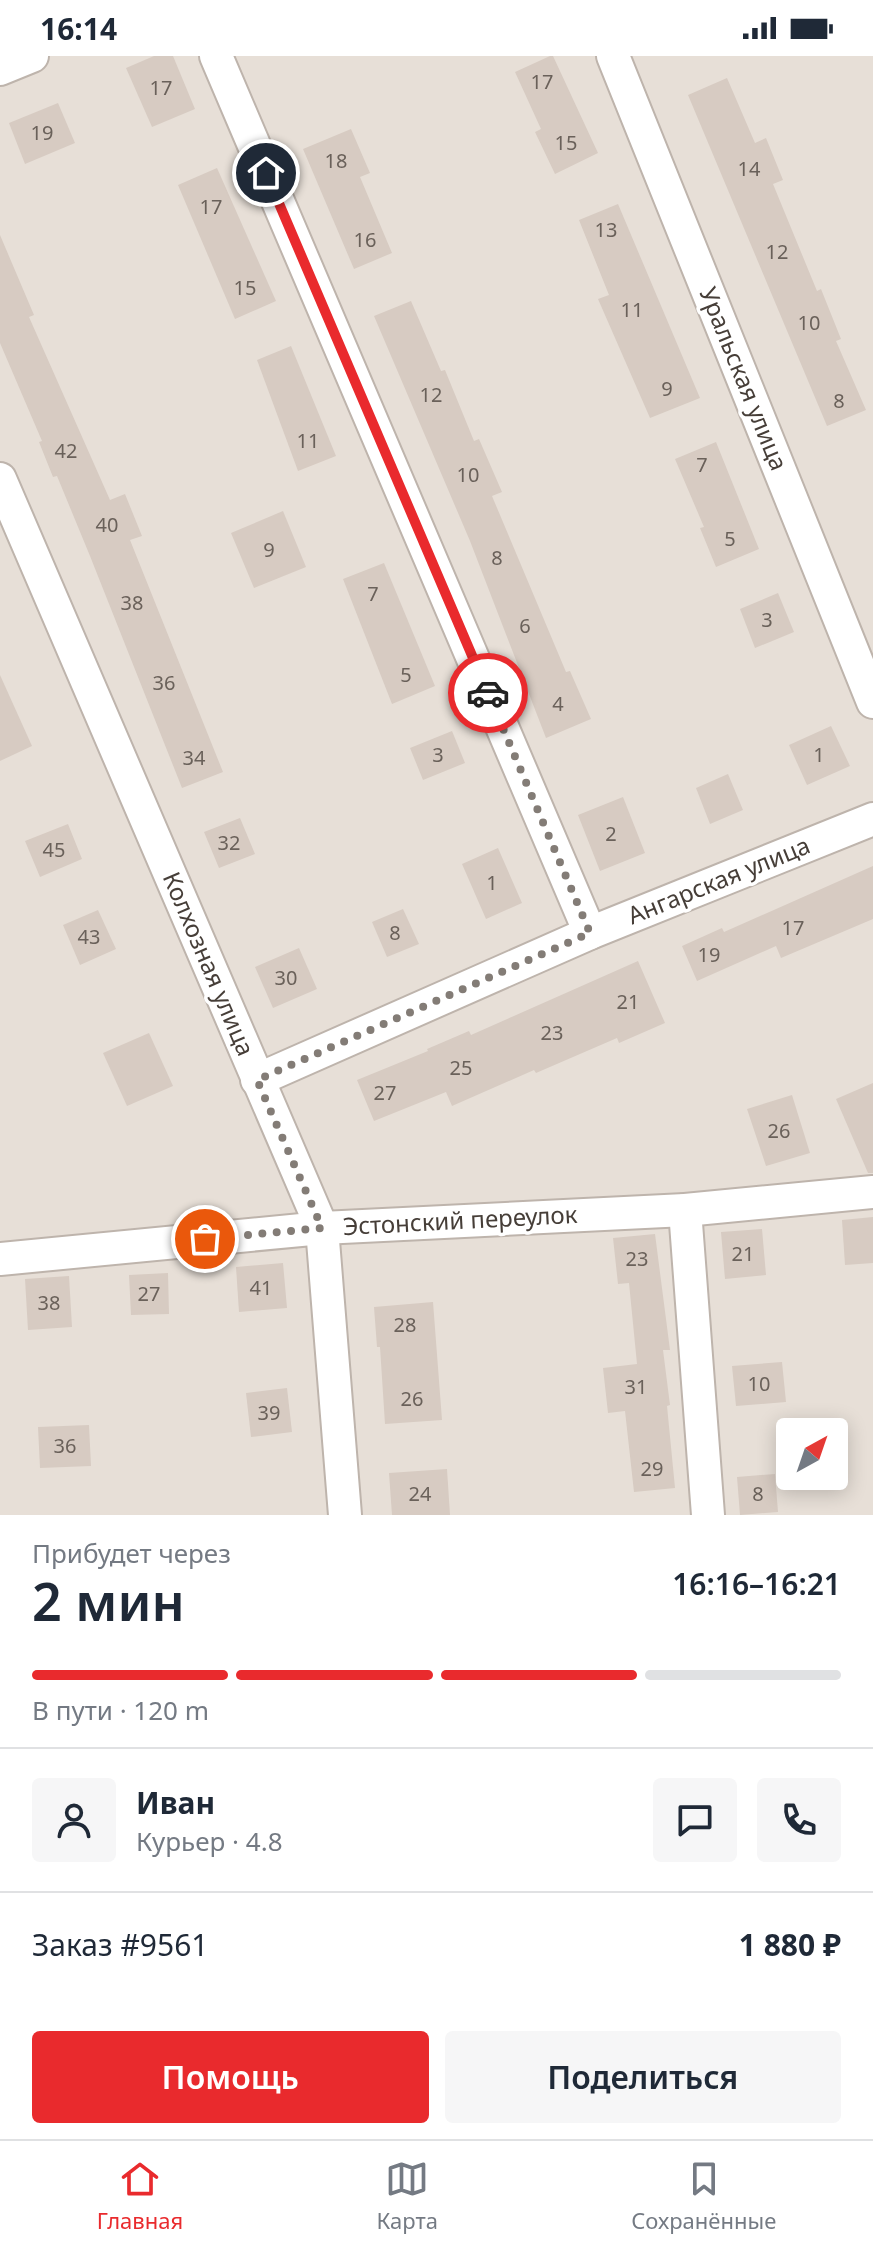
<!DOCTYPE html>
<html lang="ru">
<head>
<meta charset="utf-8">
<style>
	body { margin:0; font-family:"Noto Sans",sans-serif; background:#f6f6f7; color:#1f2937; height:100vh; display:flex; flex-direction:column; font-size:30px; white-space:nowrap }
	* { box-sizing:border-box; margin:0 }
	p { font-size:26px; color:#747a83 }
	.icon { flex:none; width:44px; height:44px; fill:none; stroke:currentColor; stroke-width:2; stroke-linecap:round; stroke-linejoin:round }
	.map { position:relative; height:1459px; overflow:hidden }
	.panel { display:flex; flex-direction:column; background:#fff; flex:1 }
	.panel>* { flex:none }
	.needle { width:52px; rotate:40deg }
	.tools { position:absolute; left:776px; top:1362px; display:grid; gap:16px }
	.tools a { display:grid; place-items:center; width:72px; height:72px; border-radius:8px; background:#fff; box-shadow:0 4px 20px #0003; font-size:40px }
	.pin { position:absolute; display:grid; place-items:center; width:68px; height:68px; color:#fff; margin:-34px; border:4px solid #fff; border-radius:50%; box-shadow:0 2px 8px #0007 }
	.courier { position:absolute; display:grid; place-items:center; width:80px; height:80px; margin:-40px; border:6px solid #e92a2d; border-radius:50%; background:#fff; color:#222; box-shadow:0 2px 10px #0007 }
	.overview em { font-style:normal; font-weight:600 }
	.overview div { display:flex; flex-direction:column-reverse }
	.overview { display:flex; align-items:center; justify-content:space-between; height:136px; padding:0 32px }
	h1 { font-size:52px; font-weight:600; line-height:60px }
	.bar { display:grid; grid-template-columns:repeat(4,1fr); gap:12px 8px; align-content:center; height:96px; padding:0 32px }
	.bar i { height:10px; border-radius:6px; background:#e0e1e3 }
	.bar .current { background:#e92a2d }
	.bar p { grid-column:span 4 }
	.line { display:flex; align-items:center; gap:20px; padding:0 32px; border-top:2px solid #e0e1e3 }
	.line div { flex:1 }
	.round { display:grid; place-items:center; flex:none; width:84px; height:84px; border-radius:8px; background:#f6f6f7 }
	.cta { display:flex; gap:16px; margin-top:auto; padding:16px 32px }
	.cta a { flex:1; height:92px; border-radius:8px; background:#e92a2d; color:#fff; font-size:32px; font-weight:600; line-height:92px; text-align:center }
	.cta a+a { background:#f6f6f7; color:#1f2937 }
	.status { display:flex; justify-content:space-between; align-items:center; height:56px; padding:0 40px; background:#fff; direction:ltr }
	.status svg { height:22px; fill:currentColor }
	.tabs { display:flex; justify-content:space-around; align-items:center; height:112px; border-top:2px solid #e0e1e3; background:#fff; font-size:22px; color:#747a83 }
	.tabs a { display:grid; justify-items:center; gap:4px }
	.tabs .current { color:#e92a2d }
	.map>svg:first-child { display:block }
	.residential { fill:#e7dfd7; fill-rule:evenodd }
	.building { fill:#d7cbc2 }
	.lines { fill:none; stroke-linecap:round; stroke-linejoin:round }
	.minor-casing { stroke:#beb4ac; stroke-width:36 }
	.minor { stroke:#fff; stroke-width:32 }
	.done { stroke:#837c76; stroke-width:8; stroke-dasharray:0 14.4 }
	.route { stroke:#e92a2d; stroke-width:10 }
	.labels { text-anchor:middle; stroke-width:7; stroke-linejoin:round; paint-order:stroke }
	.number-label { font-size:20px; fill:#6a615a }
	.street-label { font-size:24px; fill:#463e38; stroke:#fff }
</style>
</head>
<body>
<div class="status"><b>16:14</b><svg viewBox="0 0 49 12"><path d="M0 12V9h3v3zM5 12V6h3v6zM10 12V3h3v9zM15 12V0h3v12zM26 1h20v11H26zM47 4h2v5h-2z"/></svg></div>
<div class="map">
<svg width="873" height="1459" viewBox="0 0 873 1459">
	<rect width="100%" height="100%" fill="#f3eee9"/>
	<!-- residential -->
	<path class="residential" d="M 0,0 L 873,0 L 873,1459 L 0,1459 ZM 790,1376 L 834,1376 L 834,1420 L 790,1420 Z"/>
	<!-- building -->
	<g class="building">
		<path d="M 154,0 L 173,0 L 195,53 L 152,71 L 126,12 Z"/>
		<path d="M 550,0 L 553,0 L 598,97 L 555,118 L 535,76 L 541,73 L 515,16 Z"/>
		<path d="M 727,22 L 755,87 L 766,82 L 783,124 L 773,128 L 817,235 L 821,233 L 841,283 L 836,285 L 866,354 L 827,370 L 688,39 Z"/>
		<path d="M 58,47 L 75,87 L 25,108 L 9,67 Z"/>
		<path d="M 351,73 L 370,117 L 360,121 L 392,197 L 354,213 L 303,93 Z"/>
		<path d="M 217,112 L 276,245 L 235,263 L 178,129 Z"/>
		<path d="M 618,148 L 700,342 L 650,362 L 598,243 L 609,239 L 579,164 Z"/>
		<path d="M 0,179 L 34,259 L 29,261 L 110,444 L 125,438 L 142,480 L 130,484 L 223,716 L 182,732 L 90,500 L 57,420 L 53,421 L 39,386 L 42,385 L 0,287 Z"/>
		<path d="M 411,245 L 441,315 L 445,314 L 474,385 L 479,383 L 502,436 L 492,440 L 566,616 L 570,615 L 591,663 L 546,682 L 470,485 L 374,260 Z"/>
		<path d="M 291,290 L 336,400 L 298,415 L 257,304 Z"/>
		<path d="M 716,386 L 759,493 L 716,511 L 700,472 L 704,471 L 675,403 Z"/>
		<path d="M 283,455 L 306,511 L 254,532 L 231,477 Z"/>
		<path d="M 384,507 L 435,630 L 392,648 L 343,523 Z"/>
		<path d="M 778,537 L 794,576 L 755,592 L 740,553 Z"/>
		<path d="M 0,619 L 32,690 L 0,705 Z"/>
		<path d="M 831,670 L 850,710 L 807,729 L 789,689 Z"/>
		<path d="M 452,675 L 465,707 L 423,724 L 410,692 Z"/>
		<path d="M 728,718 L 743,754 L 710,768 L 696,732 Z"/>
		<path d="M 623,741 L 645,797 L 600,815 L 578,759 Z"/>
		<path d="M 240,762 L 255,798 L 219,812 L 204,776 Z"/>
		<path d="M 68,768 L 82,803 L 40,821 L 25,785 Z"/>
		<path d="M 498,792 L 522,847 L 486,863 L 462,808 Z"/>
		<path d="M 873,810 L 873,863 L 781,902 L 776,890 L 697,925 L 682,890 L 722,872 L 724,876 Z"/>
		<path d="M 403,853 L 419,888 L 387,901 L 372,866 Z"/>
		<path d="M 98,854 L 116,893 L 80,909 L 63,869 Z"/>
		<path d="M 299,892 L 317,933 L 273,952 L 255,911 Z"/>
		<path d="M 638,905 L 665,967 L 619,987 L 617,982 L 536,1017 L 534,1014 L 452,1050 L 446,1036 L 374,1065 L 357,1024 L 428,995 L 427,993 L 469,975 L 471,979 Z"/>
		<path d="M 149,977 L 173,1030 L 127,1050 L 103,997 Z"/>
		<path d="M 873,1027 L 873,1117 L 868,1117 L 836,1043 Z"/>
		<path d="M 792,1039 L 810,1097 L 766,1110 L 747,1053 Z"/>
		<path d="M 873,1161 L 873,1207 L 845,1209 L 842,1164 Z"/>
		<path d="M 762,1173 L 766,1219 L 725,1223 L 721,1176 Z"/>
		<path d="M 655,1178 L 670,1294 L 663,1294 L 670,1349 L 667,1350 L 675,1432 L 634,1436 L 625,1355 L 608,1357 L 603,1312 L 637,1308 L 629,1227 L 618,1228 L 613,1182 Z"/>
		<path d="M 283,1207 L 287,1252 L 239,1256 L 236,1211 Z"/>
		<path d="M 168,1217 L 169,1258 L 131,1259 L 129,1219 Z"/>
		<path d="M 69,1220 L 72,1271 L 28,1274 L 25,1223 Z"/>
		<path d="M 433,1246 L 442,1364 L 385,1368 L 380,1291 L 377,1291 L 374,1251 Z"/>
		<path d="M 782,1306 L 786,1346 L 736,1350 L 732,1310 Z"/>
		<path d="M 287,1332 L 292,1376 L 251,1381 L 246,1337 Z"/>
		<path d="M 89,1369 L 91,1410 L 40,1412 L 38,1371 Z"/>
		<path d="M 447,1413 L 450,1459 L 392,1459 L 389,1417 Z"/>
		<path d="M 775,1418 L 778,1456 L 740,1459 L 737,1421 Z"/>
	</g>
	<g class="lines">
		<defs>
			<g id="minor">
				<path d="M 216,0 L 590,877"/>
				<path d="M 613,0 L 873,646"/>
				<path d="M 0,13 L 32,0"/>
				<path d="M 0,423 L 322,1172 L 345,1459"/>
				<path d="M 257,1024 L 590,877 L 873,763"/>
				<path d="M 685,1154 L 708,1459"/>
				<path d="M 0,1203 L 322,1172 L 685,1154 L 873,1136"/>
			</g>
		</defs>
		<!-- minor casing -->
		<use href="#minor" class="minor-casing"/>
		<!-- minor -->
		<use href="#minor" class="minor"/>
	</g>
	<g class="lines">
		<!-- done -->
		<path class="done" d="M 205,1183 L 322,1172 L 257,1024 L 590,877 L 488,637"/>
		<!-- route -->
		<path class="route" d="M 266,117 L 488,637"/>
	</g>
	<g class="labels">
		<!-- number labels -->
		<g class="number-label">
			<text x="542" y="33">17</text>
			<text x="161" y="39">17</text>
			<text x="42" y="84">19</text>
			<text x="566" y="94">15</text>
			<text x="336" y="112">18</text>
			<text x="749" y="120">14</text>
			<text x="211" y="158">17</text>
			<text x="606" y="181">13</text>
			<text x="365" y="191">16</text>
			<text x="777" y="203">12</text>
			<text x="245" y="239">15</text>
			<text x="632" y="261">11</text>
			<text x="809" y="274">10</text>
			<text x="667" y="340">9</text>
			<text x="431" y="346">12</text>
			<text x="839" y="352">8</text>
			<text x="308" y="392">11</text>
			<text x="66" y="402">42</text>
			<text x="702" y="416">7</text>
			<text x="468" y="426">10</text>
			<text x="107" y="476">40</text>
			<text x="730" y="490">5</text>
			<text x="269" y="501">9</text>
			<text x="497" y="509">8</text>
			<text x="373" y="545">7</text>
			<text x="132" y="554">38</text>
			<text x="767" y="571">3</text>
			<text x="525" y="577">6</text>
			<text x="406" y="626">5</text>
			<text x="164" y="634">36</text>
			<text x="558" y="655">4</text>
			<text x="438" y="706">3</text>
			<text x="819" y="706">1</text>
			<text x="194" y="709">34</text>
			<text x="611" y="785">2</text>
			<text x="229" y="794">32</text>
			<text x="54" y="801">45</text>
			<text x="492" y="834">1</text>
			<text x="793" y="879">17</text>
			<text x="395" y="884">8</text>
			<text x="89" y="888">43</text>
			<text x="709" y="906">19</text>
			<text x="286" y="929">30</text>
			<text x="628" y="953">21</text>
			<text x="552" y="984">23</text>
			<text x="461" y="1019">25</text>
			<text x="385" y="1044">27</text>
			<text x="779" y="1082">26</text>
			<text x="743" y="1205">21</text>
			<text x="637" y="1210">23</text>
			<text x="261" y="1239">41</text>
			<text x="149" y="1245">27</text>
			<text x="49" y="1254">38</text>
			<text x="405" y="1276">28</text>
			<text x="759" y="1335">10</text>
			<text x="636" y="1338">31</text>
			<text x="412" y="1350">26</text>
			<text x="269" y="1364">39</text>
			<text x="65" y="1397">36</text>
			<text x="652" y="1420">29</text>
			<text x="420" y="1445">24</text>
			<text x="758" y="1445">8</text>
		</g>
		<!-- street labels -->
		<g class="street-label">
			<text transform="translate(743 323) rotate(68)" y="8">Уральская улица</text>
			<text transform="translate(719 825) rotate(-22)" y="8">Ангарская улица</text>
			<text transform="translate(208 908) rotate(67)" y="8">Колхозная улица</text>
			<text transform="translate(460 1165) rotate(-3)" y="8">Эстонский переулок</text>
		</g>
	</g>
</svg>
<div class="tools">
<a><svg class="needle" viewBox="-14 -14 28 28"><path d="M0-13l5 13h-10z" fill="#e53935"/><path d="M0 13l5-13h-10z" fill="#747a83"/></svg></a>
</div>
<div class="pin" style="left:205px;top:1183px;background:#ea580c"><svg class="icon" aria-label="bag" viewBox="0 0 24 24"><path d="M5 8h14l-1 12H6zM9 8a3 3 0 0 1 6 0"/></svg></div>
<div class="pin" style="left:266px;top:117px;background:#1f2937"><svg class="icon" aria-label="home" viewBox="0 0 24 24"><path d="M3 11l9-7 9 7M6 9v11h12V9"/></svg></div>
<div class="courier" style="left:488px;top:637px"><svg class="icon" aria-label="car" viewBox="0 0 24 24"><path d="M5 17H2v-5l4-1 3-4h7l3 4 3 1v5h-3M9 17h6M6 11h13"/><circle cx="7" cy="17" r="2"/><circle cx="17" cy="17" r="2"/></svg></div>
</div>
<section class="panel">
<div class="overview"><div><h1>2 мин</h1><p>Прибудет через</p></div><em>16:16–16:21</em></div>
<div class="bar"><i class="current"></i><i class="current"></i><i class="current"></i><i></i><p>В пути · 120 m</p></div>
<div class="line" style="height:144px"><a class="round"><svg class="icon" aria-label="person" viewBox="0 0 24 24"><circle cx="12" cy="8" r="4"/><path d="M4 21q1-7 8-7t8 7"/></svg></a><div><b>Иван</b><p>Курьер · 4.8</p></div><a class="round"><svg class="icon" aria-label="chat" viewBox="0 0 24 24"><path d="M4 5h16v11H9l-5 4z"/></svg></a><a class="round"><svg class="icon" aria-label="phone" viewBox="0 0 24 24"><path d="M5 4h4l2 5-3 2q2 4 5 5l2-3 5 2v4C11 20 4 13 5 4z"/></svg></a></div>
<div class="line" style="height:104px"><div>Заказ #9561</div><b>1 880 ₽</b></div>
<div class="cta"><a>Помощь</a><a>Поделиться</a></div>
</section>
<nav class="tabs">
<a class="current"><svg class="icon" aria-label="home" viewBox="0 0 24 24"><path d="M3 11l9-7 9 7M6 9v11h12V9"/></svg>Главная</a>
<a><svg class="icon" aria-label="map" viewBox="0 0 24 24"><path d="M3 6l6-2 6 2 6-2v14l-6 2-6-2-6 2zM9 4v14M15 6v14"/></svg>Карта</a>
<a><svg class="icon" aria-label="saved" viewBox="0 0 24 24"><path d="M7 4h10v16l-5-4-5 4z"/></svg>Сохранённые</a>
</nav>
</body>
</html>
